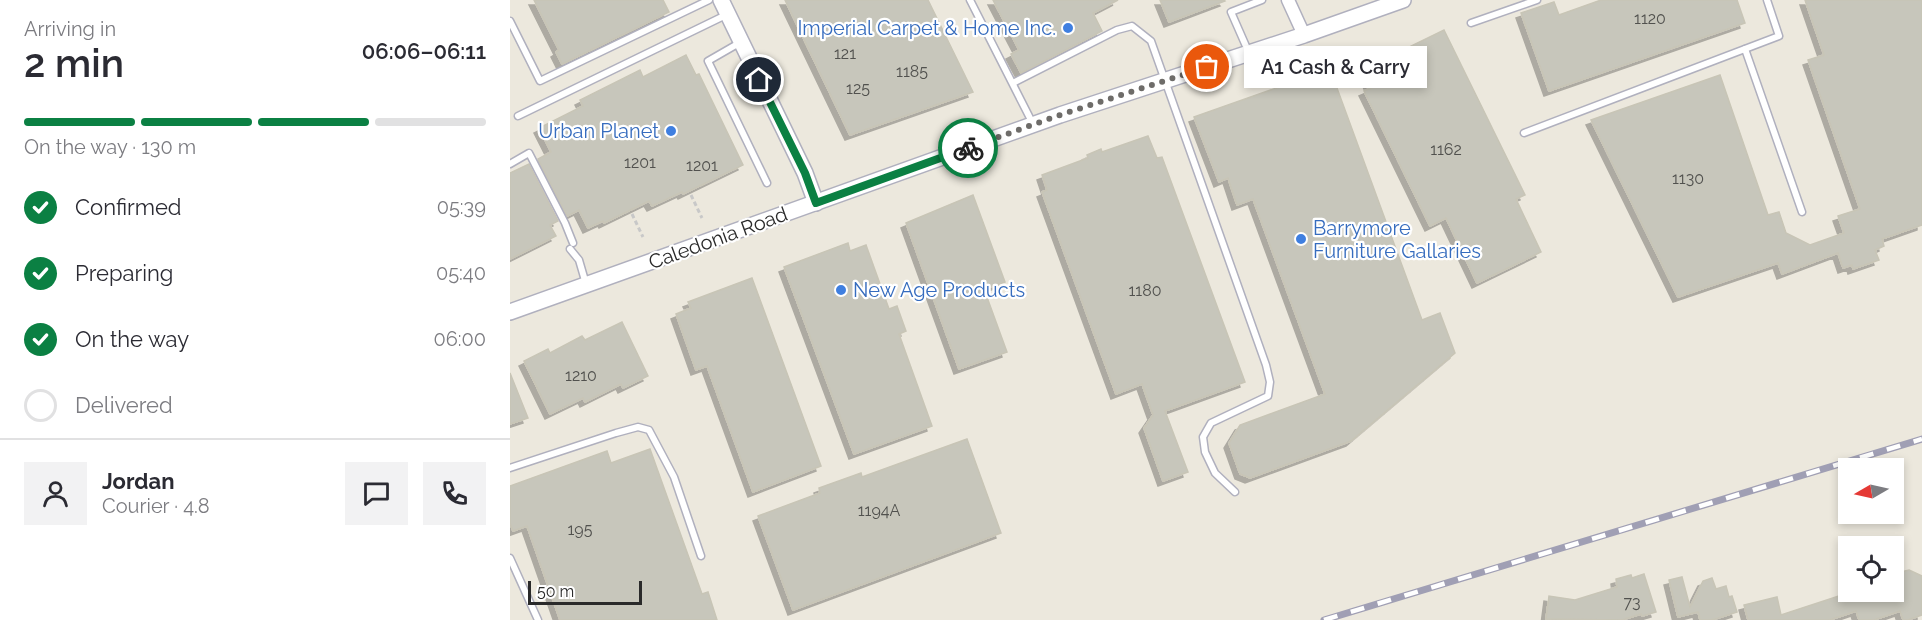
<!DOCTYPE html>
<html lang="en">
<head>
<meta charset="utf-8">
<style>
	body { margin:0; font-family:Raleway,sans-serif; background:#f2f2f3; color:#2b2b33; height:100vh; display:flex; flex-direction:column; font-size:22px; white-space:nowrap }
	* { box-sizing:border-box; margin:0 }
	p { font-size:20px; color:#7c7c81 }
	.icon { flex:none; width:33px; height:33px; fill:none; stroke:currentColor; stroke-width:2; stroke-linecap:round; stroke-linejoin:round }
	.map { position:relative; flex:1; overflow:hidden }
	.side { display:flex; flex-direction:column; background:#fff; width:510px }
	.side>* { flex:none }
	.needle { width:39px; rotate:261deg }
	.tools { position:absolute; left:1328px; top:458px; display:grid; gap:12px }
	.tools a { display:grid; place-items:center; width:66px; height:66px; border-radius:0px; background:#fff; box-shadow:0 3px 9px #0003; font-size:30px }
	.scale { position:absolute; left:18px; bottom:15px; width:114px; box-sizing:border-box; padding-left:6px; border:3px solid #2a2a2a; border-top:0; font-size:16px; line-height:21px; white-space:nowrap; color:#2a2a2a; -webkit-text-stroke:4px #fff; paint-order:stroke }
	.pin { position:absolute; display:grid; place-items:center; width:51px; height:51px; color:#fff; margin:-26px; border:3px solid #fff; border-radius:50%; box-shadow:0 2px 6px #0007 }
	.courier { position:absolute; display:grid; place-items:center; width:60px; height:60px; margin:-30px; border:4px solid #0b8043; border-radius:50%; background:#fff; color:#222; box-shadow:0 2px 8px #0007 }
	.bubble { position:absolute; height:42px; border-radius:0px; background:#fff; box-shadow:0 3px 9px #0003; font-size:20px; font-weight:600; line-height:42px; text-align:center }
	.headline em { font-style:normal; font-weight:600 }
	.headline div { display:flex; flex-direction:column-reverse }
	.headline { display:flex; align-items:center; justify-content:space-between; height:102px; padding:0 24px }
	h1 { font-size:39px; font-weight:600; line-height:45px }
	.bar { display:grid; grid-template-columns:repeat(4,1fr); gap:9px 6px; align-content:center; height:72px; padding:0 24px }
	.bar i { height:8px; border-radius:4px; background:#e1e1e2 }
	.bar .selected { background:#0b8043 }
	.bar p { grid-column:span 4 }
	.line { display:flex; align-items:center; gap:15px; padding:0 24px; border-top:2px solid #e1e1e2 }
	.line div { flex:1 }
	.round { display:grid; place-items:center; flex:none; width:63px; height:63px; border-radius:0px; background:#f2f2f3 }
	ol { padding:0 24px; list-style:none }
	li { display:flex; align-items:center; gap:18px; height:66px }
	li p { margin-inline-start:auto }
	li .icon { padding:6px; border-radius:50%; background:#0b8043; color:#fff; stroke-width:4 }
	li:last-child { color:#7c7c81 }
	li i { width:33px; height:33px; border:3px solid #e1e1e2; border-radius:50% }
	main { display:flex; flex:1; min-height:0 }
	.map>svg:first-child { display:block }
	.building { fill:#c7c6bb; stroke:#c8c5b6; stroke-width:1.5; filter:url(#shadow) }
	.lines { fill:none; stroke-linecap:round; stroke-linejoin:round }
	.service-casing { stroke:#b0b0be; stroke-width:9 }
	.minor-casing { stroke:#b0b0be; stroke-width:15 }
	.tertiary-casing { stroke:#b0b0be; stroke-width:18 }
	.path { stroke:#c8c8c8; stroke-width:3; stroke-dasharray:4.5 3; stroke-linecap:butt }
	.service { stroke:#fff; stroke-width:6 }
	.minor { stroke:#fff; stroke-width:12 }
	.tertiary { stroke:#fff; stroke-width:15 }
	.rail-casing { stroke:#a09fb4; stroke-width:7 }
	.rail { stroke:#fff; stroke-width:4.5; stroke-dasharray:14; stroke-linecap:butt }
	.done { stroke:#6e6c69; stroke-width:6; stroke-dasharray:0 10.8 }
	.route { stroke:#0b8043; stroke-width:8 }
	.shop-dot { fill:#3f7fe0; stroke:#fff; stroke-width:2 }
	.labels { text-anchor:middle; stroke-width:4.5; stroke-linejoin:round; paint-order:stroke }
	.number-label { font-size:16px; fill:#51514e }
	.shop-label { font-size:20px; fill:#366cbe; stroke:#fff; text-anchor:end }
	.street-label { font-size:20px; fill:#2a2a2a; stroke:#fff }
</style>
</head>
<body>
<main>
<section class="side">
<div class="headline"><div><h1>2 min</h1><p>Arriving in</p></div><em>06:06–06:11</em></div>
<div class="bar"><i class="selected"></i><i class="selected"></i><i class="selected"></i><i></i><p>On the way · 130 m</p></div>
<ol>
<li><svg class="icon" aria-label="check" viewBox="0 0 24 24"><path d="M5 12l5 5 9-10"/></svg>Confirmed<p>05:39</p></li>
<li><svg class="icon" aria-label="check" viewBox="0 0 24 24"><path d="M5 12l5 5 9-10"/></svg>Preparing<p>05:40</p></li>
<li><svg class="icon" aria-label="check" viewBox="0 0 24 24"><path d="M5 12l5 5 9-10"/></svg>On the way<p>06:00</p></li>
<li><i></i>Delivered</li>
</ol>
<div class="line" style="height:108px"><a class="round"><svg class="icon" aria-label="person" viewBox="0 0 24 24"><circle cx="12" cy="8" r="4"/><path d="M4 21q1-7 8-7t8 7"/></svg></a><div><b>Jordan</b><p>Courier · 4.8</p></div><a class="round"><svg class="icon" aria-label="chat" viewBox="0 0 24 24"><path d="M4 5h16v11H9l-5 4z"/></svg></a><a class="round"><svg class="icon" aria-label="phone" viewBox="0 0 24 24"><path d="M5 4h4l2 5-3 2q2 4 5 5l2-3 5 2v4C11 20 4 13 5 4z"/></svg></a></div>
</section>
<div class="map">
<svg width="1412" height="620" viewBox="0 0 1412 620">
	<defs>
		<filter id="shadow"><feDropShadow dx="-5" dy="5" stdDeviation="0" flood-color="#0004"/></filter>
	</defs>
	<rect width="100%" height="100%" fill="#ece8dd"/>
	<!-- building -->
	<g class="building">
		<path d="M 24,0 L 153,0 L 159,12 L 52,64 L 46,52 L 49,50 Z"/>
		<path d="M 275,0 L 418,0 L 463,92 L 340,135 Z"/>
		<path d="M 483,0 L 608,0 L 583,13 L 592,31 L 511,73 L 501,54 L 509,50 Z"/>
		<path d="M 650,0 L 714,0 L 715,1 L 659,22 Z"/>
		<path d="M 1091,0 L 1227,0 L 1235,23 L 1039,91 L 1011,13 L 1044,2 L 1049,15 Z"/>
		<path d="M 1295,0 L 1412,0 L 1412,225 L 1372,239 L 1374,246 L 1365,250 L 1369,260 L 1343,269 L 1342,265 L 1333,268 L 1328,253 L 1272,274 L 1268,263 L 1168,297 L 1081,120 L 1210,75 L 1258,215 L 1269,212 L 1276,233 L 1300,245 L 1334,233 L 1328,216 L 1350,209 L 1298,60 L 1314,55 Z"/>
		<path d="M 934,30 L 1015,195 L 1006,199 L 1031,252 L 967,283 L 936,218 L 920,226 L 854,91 L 861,88 L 852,70 Z"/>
		<path d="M 176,55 L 186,75 L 189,74 L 233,165 L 173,194 L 172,192 L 142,206 L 139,201 L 94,223 L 93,221 L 78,228 L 69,210 L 57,216 L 28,159 L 41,152 L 29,128 L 73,106 L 70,100 L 130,70 L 133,77 Z"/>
		<path d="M 820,69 L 912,320 L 930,313 L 945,353 L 841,441 L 740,478 L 730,474 L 719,443 L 730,425 L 815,394 L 743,199 L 727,205 L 718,178 L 709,182 L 684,117 Z"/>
		<path d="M 638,136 L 647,158 L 652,157 L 735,382 L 655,411 L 678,472 L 653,481 L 634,428 L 643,415 L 632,384 L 606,394 L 532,192 L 537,190 L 532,175 L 578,158 L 577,155 L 591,149 L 592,152 Z"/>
		<path d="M 19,164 L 48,221 L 40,225 L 46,236 L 0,259 L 0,173 Z"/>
		<path d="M 463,195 L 495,282 L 474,289 L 497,352 L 449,369 L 396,223 Z"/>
		<path d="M 338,243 L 340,251 L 356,245 L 379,309 L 387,306 L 396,331 L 389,334 L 422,426 L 344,454 L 274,267 Z"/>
		<path d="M 242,278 L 311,466 L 243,492 L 197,366 L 186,370 L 166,314 L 181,308 L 178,302 Z"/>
		<path d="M 112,322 L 138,376 L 113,388 L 111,384 L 75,402 L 73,398 L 40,414 L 14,361 L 38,349 L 40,353 L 72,336 L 75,340 Z"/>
		<path d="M 0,373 L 18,418 L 0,424 Z"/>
		<path d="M 457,439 L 491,533 L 283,610 L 248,516 L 310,493 L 309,488 L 351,473 L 352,477 Z"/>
		<path d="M 140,449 L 192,594 L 198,592 L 207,620 L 50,620 L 17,526 L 3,531 L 0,523 L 0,486 L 97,451 L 101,463 Z"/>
		<path d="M 1399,570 L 1412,576 L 1412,615 L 1398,620 L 1393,620 L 1390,611 L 1364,620 L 1349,620 L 1346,611 L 1320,620 L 1238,620 L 1234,605 L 1267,597 L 1271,615 L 1344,591 L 1383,591 L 1383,582 L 1387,581 L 1391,572 Z"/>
		<path d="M 1134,574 L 1146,612 L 1132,616 L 1131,614 L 1112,620 L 1036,619 L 1039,596 L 1065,600 L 1107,587 L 1106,579 L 1121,575 L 1122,578 Z"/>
		<path d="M 1172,577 L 1180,607 L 1193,581 L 1202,578 L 1206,589 L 1216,586 L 1219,597 L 1222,596 L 1227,612 L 1202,620 L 1190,620 L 1188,612 L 1168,617 L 1159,580 Z"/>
	</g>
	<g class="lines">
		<defs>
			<g id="service">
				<path d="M 460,0 L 523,124"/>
				<path d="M 0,21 L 30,81 L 199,0"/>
				<path d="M 961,23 L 1027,0"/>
				<path d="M 231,42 L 198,61 L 257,183"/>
				<path d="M 1235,49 L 1292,212"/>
				<path d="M 739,53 L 721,12 L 752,0"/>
				<path d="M 503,83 L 607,30 L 622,26 L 641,41 L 756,365 L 760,382 L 758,396 L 701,423 L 693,437 L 695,452 L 705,473 L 725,492"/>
				<path d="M 8,116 L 218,14"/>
				<path d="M 1014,133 L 1269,36 L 1257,0"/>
				<path d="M 0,164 L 19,153 L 55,223 L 63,243"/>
				<path d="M 60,249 L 69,260 L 76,284"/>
				<path d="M 0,468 L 106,433 L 128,427 L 139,430 L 164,477 L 191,556"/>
				<path d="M 0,558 L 28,620"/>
			</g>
			<path id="minor" d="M 778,0 L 794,35"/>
			<g id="tertiary">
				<path d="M 211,0 L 295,173 L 306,203"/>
				<path d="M 0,312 L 550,115 L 794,35 L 893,0"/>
			</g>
		</defs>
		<!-- service casing -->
		<use href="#service" class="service-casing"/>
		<!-- minor casing -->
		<use href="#minor" class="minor-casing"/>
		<!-- tertiary casing -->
		<use href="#tertiary" class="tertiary-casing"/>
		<!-- path -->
		<g class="path">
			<path d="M 181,195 L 192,218"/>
			<path d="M 122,214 L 133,237"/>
		</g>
		<!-- service -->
		<use href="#service" class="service"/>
		<!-- minor -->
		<use href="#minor" class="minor"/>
		<!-- tertiary -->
		<use href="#tertiary" class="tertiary"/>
		<defs>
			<path id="rail" d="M 814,620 L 1412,439"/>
		</defs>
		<!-- rail casing -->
		<use href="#rail" class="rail-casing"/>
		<!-- rail -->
		<use href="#rail" class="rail"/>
	</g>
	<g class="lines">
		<!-- done -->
		<path class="done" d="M 458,148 L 550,115 L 697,67"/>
		<!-- route -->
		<path class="route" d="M 249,80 L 295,173 L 306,203 L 458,148"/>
	</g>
	<!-- markers -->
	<g class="shop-dot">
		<circle cx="558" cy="28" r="6"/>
		<circle cx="161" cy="131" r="6"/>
		<circle cx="791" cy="239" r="6"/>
		<circle cx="331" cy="290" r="6"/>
	</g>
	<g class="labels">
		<!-- number labels -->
		<g class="number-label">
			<text x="1140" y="24">1120</text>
			<text x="335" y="59">121</text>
			<text x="402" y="77">1185</text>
			<text x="348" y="94">125</text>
			<text x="936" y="155">1162</text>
			<text x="130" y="168">1201</text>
			<text x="192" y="171">1201</text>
			<text x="1178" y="184">1130</text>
			<text x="635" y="296">1180</text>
			<text x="71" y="381">1210</text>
			<text x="369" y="516">1194A</text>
			<text x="70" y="535">195</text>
			<text x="1122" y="608">73</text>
		</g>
		<!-- shop labels -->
		<g class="shop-label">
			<text x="546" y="35">Imperial Carpet &amp; Home Inc.</text>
			<text x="149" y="138">Urban Planet</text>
			<text x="803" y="235" text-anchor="start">Barrymore<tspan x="803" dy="23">Furniture Gallaries</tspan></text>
			<text x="343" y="297" text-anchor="start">New Age Products</text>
		</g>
		<!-- street labels -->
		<g class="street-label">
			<text transform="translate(208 238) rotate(-20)" y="7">Caledonia Road</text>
		</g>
	</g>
</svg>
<div class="tools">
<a><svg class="needle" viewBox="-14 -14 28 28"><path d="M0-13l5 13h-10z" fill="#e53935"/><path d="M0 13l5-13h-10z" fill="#7c7c81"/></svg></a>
<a><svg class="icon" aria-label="locate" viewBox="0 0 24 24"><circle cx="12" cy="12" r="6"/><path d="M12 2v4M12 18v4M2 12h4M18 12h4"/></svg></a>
</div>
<div class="scale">50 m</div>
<div class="pin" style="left:697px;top:67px;background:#ea580c"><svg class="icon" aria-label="bag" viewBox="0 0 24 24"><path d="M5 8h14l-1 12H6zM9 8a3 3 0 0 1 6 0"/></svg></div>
<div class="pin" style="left:249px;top:80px;background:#1f2937"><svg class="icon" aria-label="home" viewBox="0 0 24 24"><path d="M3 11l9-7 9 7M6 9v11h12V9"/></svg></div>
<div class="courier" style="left:458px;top:148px"><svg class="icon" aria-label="bike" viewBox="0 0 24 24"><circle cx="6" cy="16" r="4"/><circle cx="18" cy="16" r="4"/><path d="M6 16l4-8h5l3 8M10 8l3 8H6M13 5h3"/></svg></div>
<div class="bubble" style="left:734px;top:46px;width:183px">A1 Cash &amp; Carry</div>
</div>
</main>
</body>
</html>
